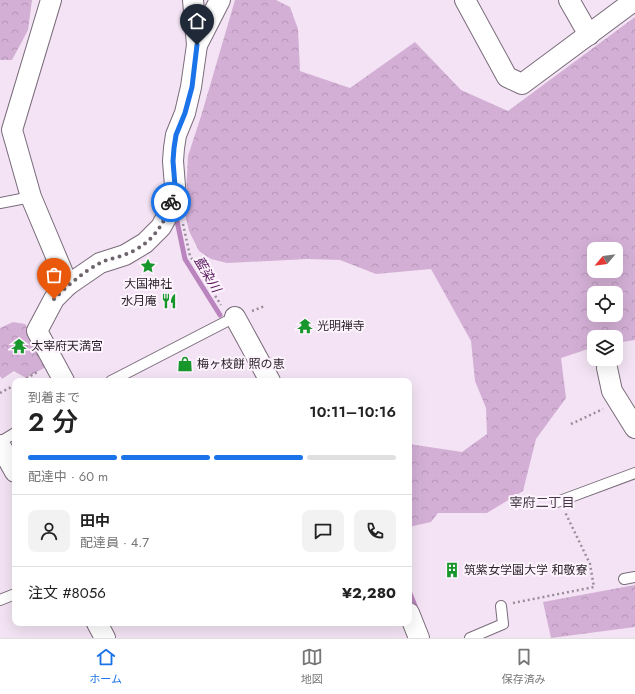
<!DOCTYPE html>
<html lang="ja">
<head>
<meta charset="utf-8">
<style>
	body { margin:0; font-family:Jost,"Noto Sans JP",sans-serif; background:#f2f2f2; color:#222; height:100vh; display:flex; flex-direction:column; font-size:15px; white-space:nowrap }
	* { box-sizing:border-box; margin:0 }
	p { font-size:13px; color:#767676 }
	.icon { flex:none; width:22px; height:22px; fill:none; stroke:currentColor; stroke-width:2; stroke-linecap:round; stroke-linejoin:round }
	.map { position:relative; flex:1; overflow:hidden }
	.side { position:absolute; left:12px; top:378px; width:400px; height:248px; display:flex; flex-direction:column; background:#fff; border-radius:8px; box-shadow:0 4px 16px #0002 }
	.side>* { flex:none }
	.needle { width:26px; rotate:241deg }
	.controls { position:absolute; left:587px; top:242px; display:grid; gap:8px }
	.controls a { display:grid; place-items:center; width:36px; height:36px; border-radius:8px; background:#fff; box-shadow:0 4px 16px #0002; font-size:20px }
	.pin { position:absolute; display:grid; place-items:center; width:34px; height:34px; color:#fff; margin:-41px -17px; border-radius:50% 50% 50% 0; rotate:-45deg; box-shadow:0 0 4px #0007 }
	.pin .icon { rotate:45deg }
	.courier { position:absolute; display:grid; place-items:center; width:40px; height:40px; margin:-20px; border:3px solid #1a73e8; border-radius:50%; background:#fff; color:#222; box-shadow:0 1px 5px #0007 }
	.overview em { font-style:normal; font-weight:600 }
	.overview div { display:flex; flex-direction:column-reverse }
	.overview { display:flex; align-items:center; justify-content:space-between; height:68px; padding:0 16px }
	h1 { font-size:26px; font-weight:600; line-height:30px }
	.bar { display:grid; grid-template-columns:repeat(4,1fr); gap:6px 4px; align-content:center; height:48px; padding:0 16px }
	.bar i { height:5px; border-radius:3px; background:#e0e0e0 }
	.bar .active { background:#1a73e8 }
	.bar p { grid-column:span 4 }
	.line { display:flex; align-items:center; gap:10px; padding:0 16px; border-top:1px solid #e0e0e0 }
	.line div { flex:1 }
	.round { display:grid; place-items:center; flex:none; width:42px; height:42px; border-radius:8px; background:#f2f2f2 }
	.menu { display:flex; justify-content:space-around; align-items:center; height:56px; border-top:1px solid #e0e0e0; background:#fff; font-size:11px; color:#767676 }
	.menu a { display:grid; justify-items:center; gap:2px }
	.menu .active { color:#1a73e8 }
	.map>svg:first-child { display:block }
	.forest { fill:url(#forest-crowns); fill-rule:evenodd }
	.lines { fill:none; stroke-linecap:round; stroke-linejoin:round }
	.stream { stroke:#ba85be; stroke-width:5 }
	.lane-casing { stroke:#7a6c7b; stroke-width:12 }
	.street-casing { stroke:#7a6c7b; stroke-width:22 }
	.path { stroke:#988d99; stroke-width:2.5; stroke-dasharray:2 3; stroke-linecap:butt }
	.lane { stroke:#fff; stroke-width:10 }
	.street { stroke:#fff; stroke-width:20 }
	.done { stroke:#6d646d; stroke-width:4; stroke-dasharray:0 7.2 }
	.route { stroke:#1a73e8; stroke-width:5 }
	.labels { text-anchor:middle; stroke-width:4; stroke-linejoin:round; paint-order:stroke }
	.poi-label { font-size:12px; fill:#251f25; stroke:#fdf3fd; text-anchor:start }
	.water-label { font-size:13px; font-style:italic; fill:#541359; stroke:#fdf3fd }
	.neighbourhood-label { font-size:13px; fill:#453946; stroke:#fdf3fd }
</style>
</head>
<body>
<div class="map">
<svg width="635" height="638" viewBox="0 0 635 638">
	<defs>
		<pattern id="forest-crowns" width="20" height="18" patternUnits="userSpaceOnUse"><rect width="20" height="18" fill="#d3afd5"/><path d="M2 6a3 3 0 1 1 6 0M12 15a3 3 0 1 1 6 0" fill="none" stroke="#b596b7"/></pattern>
	</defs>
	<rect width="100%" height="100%" fill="#f3e3f4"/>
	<!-- forest -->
	<g class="forest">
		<path d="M 0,0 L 32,0 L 28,30 L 12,60 L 0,60 Z"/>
		<path d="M 235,0 L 276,0 L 290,7 L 298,29 L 300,71 L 350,88 L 415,42 L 461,90 L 508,111 L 635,17 L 635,340 L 616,343 L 616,337 L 594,337 L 594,347 L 561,358 L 566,398 L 536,439 L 523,491 L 487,513 L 438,513 L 431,522 L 409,527 L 409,444 L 462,452 L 487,434 L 486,408 L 475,381 L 471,341 L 431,269 L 376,274 L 340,260 L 308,259 L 227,263 L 211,259 L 199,251 L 189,231 L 185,214 L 188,156 L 202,113 ZM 594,249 L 616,249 L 616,271 L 594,271 ZM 594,293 L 616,293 L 616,315 L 594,315 Z"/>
		<path d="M 13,322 L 25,324 L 51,366 L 44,368 L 26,378 L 14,371 L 2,379 L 0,376 L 0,328 Z"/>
		<path d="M 635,585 L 635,627 L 551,638 L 543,602 Z"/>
	</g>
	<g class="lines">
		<!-- stream -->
		<g class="stream">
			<path d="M 177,221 L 185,259 L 220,315"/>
			<path d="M 409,591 L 417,611"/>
		</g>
		<defs>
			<g id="lane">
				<path d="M 0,203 L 31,197"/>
				<path d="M 111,381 L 235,317"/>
				<path d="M 0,442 L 15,433"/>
				<path d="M 557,502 L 635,473"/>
				<path d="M 624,579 L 635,577"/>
				<path d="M 0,600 L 15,594"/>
				<path d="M 470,638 L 503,624 L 501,606"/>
			</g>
			<g id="street">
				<path d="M 51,0 L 12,130 L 31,197 L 68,285"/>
				<path d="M 465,0 L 507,77 L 522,84 L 635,0"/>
				<path d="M 569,0 L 589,35"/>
				<path d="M 197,45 L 220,0"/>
				<path d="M 235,317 L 270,381"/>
				<path d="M 607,368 L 612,391 L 635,428"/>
				<path d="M 64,381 L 37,331 L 54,299 L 68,285 L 100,263 L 125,255 L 145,243 L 161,227 L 167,216 L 175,186 L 173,161 L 174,148 L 176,135 L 185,113 L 191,87 L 197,45 L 193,0"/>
				<path d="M 0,445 L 15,472"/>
				<path d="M 409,613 L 419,638"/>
				<path d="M 97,623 L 105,638"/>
			</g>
		</defs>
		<!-- lane casing -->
		<use href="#lane" class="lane-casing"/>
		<!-- street casing -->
		<use href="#street" class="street-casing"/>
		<!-- path -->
		<g class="path">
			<path d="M 183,224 L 190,256 L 221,305"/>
			<path d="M 252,311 L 265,306"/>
			<path d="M 22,381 L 39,371"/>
			<path d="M 0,393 L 15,385"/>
			<path d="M 571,424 L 603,409"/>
			<path d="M 513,603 L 594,587 L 590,564 L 565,512"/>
		</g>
		<!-- lane -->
		<use href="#lane" class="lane"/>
		<!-- street -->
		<use href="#street" class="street"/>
	</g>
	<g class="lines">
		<!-- done -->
		<path class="done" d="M 54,299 C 66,287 84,271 100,263 C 107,259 116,258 124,255 C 149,246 164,227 171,202"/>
		<!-- route -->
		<path class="route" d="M 171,202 L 175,186 L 173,161 L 174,148 L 176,135 L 185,113 L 192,87 L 197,45"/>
	</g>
	<!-- icons -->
	<defs>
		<symbol id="sight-bare" viewBox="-9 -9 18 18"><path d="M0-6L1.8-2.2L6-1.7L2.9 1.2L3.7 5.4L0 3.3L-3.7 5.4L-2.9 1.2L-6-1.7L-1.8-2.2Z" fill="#17972b" stroke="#fdf3fd" stroke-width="2.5" paint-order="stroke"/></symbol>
		<symbol id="restaurant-bare" viewBox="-9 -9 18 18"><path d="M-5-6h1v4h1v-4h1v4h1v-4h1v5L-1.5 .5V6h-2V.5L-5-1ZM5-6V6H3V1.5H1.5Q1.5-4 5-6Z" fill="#17972b" stroke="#fdf3fd" stroke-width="2.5" paint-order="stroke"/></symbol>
		<symbol id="temple-bare" viewBox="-9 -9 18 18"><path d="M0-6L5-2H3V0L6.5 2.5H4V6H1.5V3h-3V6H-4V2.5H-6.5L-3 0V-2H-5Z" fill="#17972b" stroke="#fdf3fd" stroke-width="2.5" paint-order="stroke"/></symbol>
		<symbol id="shop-bare" viewBox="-9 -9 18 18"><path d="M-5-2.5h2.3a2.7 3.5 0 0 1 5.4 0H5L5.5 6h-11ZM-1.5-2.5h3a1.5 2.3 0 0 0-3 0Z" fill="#17972b" stroke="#fdf3fd" stroke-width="2.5" paint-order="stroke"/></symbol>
		<symbol id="building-bare" viewBox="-9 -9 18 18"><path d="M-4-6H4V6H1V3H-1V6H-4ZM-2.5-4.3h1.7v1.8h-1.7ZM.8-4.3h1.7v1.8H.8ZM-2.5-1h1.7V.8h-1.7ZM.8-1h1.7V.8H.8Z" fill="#17972b" stroke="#fdf3fd" stroke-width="2.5" paint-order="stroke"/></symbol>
	</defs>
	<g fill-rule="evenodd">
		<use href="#sight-bare" x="137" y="255" width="22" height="22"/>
		<use href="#restaurant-bare" x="158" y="290" width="22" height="22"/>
		<use href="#temple-bare" x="294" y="315" width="22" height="22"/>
		<use href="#temple-bare" x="8" y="335" width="22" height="22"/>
		<use href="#shop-bare" x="174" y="353" width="22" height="22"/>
		<use href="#building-bare" x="441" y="559" width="22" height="22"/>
	</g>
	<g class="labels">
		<!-- poi labels -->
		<g class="poi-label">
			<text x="148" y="288" text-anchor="middle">大国神社</text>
			<text x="157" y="305" text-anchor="end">水月庵</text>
			<text x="317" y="330">光明禅寺</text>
			<text x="31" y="350">太宰府天満宮</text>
			<text x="197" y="368">梅ヶ枝餅 照の恵</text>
			<text x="464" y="574">筑紫女学園大学 和敬寮</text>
		</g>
		<!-- water labels -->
		<g class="water-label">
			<text transform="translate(208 274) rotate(59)" y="5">藍染川</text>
		</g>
		<!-- neighbourhood labels -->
		<g class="neighbourhood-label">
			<text x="542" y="507">宰府二丁目</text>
		</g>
	</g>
</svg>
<div class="controls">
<a><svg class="needle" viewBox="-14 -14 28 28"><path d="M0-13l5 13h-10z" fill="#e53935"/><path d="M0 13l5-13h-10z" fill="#767676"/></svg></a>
<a><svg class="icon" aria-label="locate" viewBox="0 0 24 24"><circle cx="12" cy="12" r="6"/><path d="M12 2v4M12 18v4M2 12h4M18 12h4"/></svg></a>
<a><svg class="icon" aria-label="layers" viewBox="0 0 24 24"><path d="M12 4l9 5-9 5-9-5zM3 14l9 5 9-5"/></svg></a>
</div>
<div class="pin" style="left:54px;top:299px;background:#ea580c"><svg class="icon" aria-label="bag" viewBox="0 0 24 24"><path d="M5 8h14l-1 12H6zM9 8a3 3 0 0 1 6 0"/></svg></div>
<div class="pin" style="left:197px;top:45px;background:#1f2937"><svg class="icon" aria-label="home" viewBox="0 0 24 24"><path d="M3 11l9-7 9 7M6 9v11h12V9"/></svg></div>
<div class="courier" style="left:171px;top:202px"><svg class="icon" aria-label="bike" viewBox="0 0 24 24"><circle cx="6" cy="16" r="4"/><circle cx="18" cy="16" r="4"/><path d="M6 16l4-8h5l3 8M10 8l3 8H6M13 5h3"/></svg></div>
<section class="side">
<div class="overview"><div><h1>2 分</h1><p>到着まで</p></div><em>10:11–10:16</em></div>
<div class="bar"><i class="active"></i><i class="active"></i><i class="active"></i><i></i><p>配達中 · 60 m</p></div>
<div class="line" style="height:72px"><a class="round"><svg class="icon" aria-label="person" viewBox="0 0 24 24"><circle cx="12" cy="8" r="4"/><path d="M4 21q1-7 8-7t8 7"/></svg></a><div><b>田中</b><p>配達員 · 4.7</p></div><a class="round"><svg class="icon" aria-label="chat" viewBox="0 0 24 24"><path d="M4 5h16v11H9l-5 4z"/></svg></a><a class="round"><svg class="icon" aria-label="phone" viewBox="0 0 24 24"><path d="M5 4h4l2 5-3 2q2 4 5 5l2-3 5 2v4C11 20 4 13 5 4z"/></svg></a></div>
<div class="line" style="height:52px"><div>注文 #8056</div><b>¥2,280</b></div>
</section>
</div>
<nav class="menu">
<a class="active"><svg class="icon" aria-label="home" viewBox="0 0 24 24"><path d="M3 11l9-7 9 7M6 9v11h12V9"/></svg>ホーム</a>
<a><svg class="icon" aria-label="map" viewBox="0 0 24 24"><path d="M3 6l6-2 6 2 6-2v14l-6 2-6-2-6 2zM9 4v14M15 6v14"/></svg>地図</a>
<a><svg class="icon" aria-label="saved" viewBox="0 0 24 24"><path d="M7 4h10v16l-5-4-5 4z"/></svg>保存済み</a>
</nav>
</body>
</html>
